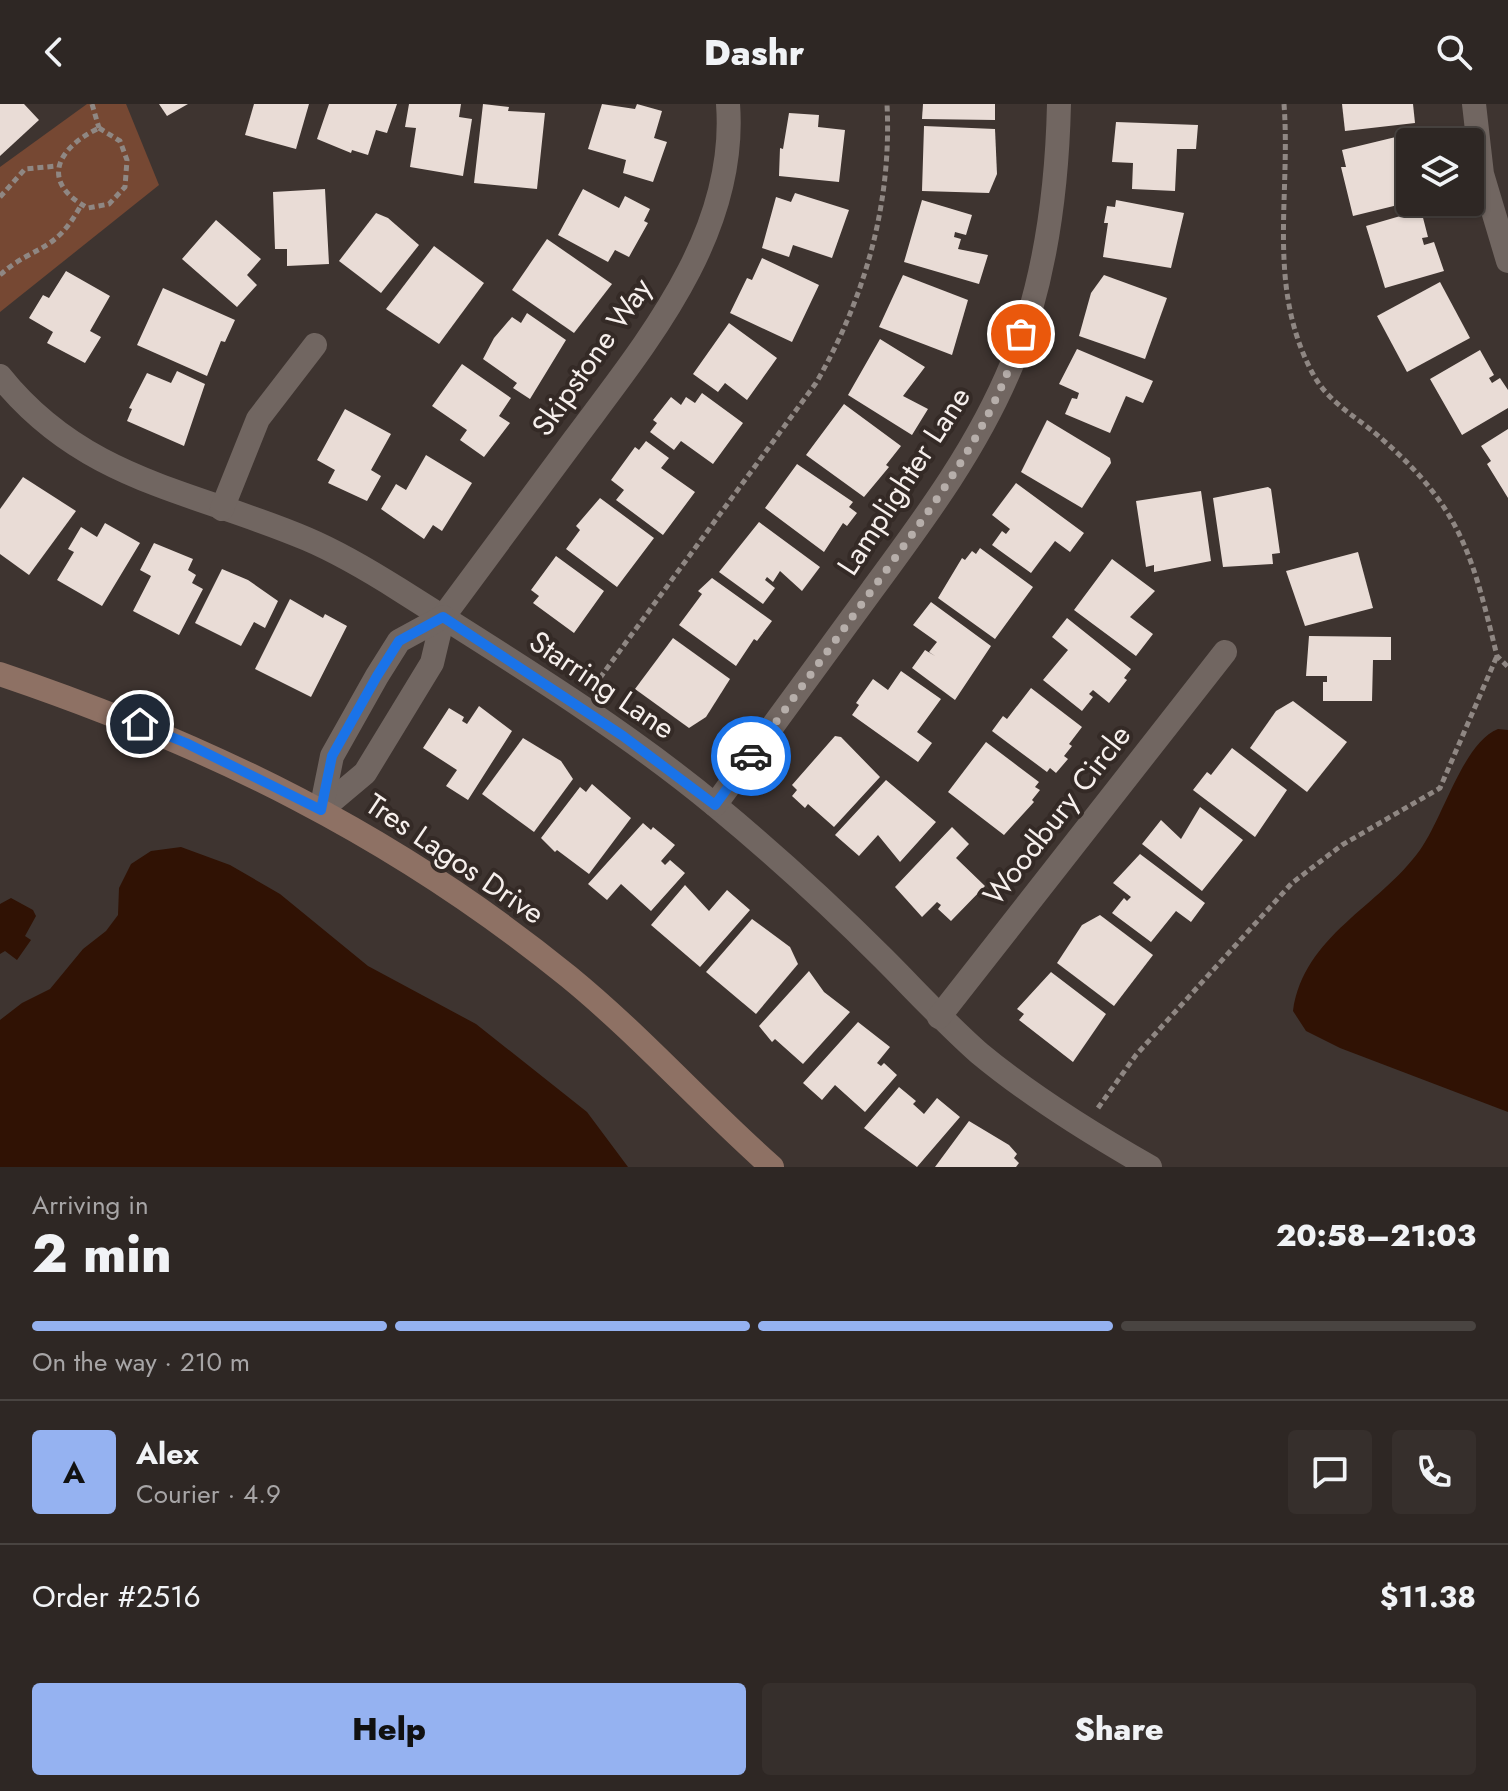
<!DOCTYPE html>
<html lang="en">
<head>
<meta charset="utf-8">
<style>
	body { margin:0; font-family:Jost,sans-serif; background:#362f2c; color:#f1f3f6; height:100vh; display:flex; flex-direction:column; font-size:30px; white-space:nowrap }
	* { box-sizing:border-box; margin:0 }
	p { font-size:26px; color:#a7a5a6 }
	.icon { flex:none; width:44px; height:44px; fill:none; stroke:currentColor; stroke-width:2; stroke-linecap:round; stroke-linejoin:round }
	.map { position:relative; height:1063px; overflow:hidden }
	.panel { display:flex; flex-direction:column; background:#2e2724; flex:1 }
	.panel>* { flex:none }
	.controls { position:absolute; left:1396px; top:24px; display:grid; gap:16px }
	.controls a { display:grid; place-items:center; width:88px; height:88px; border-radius:8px; background:#2e2724; box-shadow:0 2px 6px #0004,0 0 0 2px #494441; font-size:40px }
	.pin { position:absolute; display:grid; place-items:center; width:68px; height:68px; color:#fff; margin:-34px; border:4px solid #fff; border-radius:50%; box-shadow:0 2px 8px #0007 }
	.courier { position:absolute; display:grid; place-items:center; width:80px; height:80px; margin:-40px; border:6px solid #1a73e8; border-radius:50%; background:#fff; color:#222; box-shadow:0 2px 10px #0007 }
	.summary em { font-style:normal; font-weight:800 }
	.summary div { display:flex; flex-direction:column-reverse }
	.summary { display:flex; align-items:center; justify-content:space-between; height:136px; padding:0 32px }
	h1 { font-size:52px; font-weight:800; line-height:60px }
	.bar { display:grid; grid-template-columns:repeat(4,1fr); gap:12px 8px; align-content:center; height:96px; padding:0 32px }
	.bar i { height:10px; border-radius:6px; background:#494441 }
	.bar .active { background:#95b2f1 }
	.bar p { grid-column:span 4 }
	.line { display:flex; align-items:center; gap:20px; padding:0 32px; border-top:2px solid #494441 }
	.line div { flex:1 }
	.round { display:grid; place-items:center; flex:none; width:84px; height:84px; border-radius:8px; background:#362f2c }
	.primary-button { display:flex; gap:16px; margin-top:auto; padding:16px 32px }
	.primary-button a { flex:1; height:92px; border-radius:8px; background:#95b2f1; color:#111; font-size:32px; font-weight:800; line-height:92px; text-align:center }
	.primary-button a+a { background:#362f2c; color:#f1f3f6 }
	header { display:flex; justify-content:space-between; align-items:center; height:104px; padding:0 32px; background:#2e2724; font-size:36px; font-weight:800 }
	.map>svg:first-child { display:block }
	.green { fill:#764833 }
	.water { fill:#301204 }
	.building { fill:#e9dcd6 }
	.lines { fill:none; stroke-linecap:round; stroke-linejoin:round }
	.path { stroke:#8f8783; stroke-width:5; stroke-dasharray:6 4; stroke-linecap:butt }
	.street { stroke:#716661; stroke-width:24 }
	.secondary { stroke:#8e7164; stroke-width:24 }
	.done { stroke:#b6aeaa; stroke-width:8; stroke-dasharray:0 14.4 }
	.route { stroke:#1a73e8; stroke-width:10 }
	.labels { text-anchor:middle; stroke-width:8; stroke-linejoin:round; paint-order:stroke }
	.street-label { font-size:30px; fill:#f6efec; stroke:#342a26 }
</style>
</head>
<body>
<header><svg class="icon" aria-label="back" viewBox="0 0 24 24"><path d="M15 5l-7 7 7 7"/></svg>Dashr<svg class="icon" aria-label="search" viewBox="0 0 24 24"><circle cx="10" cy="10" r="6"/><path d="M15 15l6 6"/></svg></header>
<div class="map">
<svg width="1508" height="1063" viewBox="0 0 1508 1063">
	<rect width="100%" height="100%" fill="#3e3430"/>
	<!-- green -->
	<path class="green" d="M 87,0 L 126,0 L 159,81 L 0,208 L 0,63 Z"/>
	<!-- water -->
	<g class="water">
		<path d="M 1498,625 L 1508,626 L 1508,1008 L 1340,944 L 1306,927 L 1293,907 C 1304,831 1379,803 1420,746 C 1444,712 1463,639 1498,625 Z"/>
		<path d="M 181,743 L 230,761 L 280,790 L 368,862 L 476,920 L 587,1008 L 628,1063 L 0,1063 L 0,916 L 22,899 L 50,885 L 83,845 L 106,827 L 118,811 L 119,784 L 131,760 L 151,747 Z"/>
		<path d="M 11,794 L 33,806 L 36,812 L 25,832 L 31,836 L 17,856 L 5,847 L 0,850 L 0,800 Z"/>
	</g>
	<!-- building -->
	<g class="building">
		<path d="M 0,0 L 24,0 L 39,16 L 0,52 Z"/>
		<path d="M 159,0 L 188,0 L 167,12 Z"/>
		<path d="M 254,0 L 309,0 L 296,45 L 245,31 Z"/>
		<path d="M 329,0 L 397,0 L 387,29 L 376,26 L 368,51 L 352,46 L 351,49 L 317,35 Z"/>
		<path d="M 409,0 L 461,0 L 459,13 L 472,15 L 463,72 L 410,63 L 416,24 L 405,23 Z"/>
		<path d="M 483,0 L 509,3 L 508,7 L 545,9 L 537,85 L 474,79 Z"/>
		<path d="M 602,0 L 635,5 L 637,0 L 662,7 L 654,34 L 667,38 L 653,78 L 623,69 L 626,56 L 588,45 Z"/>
		<path d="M 923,0 L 995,0 L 995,16 L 922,15 Z"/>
		<path d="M 1342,0 L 1413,0 L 1415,19 L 1345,27 Z"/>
		<path d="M 789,9 L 819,11 L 818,23 L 845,26 L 839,78 L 779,72 L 780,44 L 783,45 Z"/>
		<path d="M 1116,18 L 1198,21 L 1196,45 L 1177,45 L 1175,87 L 1132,85 L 1133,59 L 1112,58 Z"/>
		<path d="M 924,22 L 995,25 L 997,70 L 989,89 L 922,87 Z"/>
		<path d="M 1404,31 L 1409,53 L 1397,56 L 1398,61 L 1410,58 L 1410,98 L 1353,112 L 1341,63 L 1346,63 L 1342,46 Z"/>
		<path d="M 325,85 L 329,160 L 287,162 L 287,145 L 275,145 L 273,88 Z"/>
		<path d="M 583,85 L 619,104 L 625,92 L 650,105 L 644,117 L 648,119 L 629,153 L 615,146 L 608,158 L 558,131 Z"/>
		<path d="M 795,89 L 849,106 L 832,154 L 793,141 L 789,153 L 762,144 L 776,93 L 791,98 Z"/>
		<path d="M 922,96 L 972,111 L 966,131 L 955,128 L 954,133 L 961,135 L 958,145 L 988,151 L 979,180 L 904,158 Z"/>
		<path d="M 1116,96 L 1184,109 L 1171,164 L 1103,153 L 1108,119 L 1104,119 L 1107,102 L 1115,103 Z"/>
		<path d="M 1421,106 L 1428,133 L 1422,134 L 1424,141 L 1434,138 L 1444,167 L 1385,184 L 1366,122 Z"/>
		<path d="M 376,109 L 388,114 L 419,141 L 381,189 L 339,157 Z"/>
		<path d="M 216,116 L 261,155 L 247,171 L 257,181 L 237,203 L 182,155 Z"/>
		<path d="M 547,135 L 612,180 L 574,229 L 512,186 Z"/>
		<path d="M 434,142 L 484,179 L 439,240 L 386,205 Z"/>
		<path d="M 762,154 L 819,181 L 792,238 L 730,209 L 747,174 L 752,176 Z"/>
		<path d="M 66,167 L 110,192 L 90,227 L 101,233 L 85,259 L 47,239 L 53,228 L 29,214 L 43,191 L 49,194 Z"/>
		<path d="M 903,171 L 968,196 L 952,251 L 879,223 Z"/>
		<path d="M 1104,171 L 1167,194 L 1145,255 L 1079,232 L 1091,189 Z"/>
		<path d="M 1440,178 L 1470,234 L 1407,268 L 1377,212 Z"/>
		<path d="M 163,184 L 235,216 L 225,238 L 221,237 L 207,272 L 137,241 Z"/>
		<path d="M 527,209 L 566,236 L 530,295 L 513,284 L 517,279 L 483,255 L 494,234 L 512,213 L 521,219 Z"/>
		<path d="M 729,219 L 777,254 L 747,296 L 725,279 L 718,288 L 693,270 Z"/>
		<path d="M 880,235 L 925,263 L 903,292 L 928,305 L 912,331 L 848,291 Z"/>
		<path d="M 1077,245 L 1153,277 L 1143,299 L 1126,292 L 1110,329 L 1065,310 L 1072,294 L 1077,295 L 1079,289 L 1059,280 Z"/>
		<path d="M 1480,246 L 1494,271 L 1489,274 L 1492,279 L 1500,274 L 1508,286 L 1508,304 L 1462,331 L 1430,275 Z"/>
		<path d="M 462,260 L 511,294 L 499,312 L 510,319 L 484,353 L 460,336 L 467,326 L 432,302 Z"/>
		<path d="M 177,267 L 205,280 L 184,342 L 127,317 L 132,305 L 129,304 L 147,269 L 171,279 Z"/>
		<path d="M 702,289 L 743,319 L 713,360 L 681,337 L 674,346 L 650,328 L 657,319 L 653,316 L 671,293 L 681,301 L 686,293 L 695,299 Z"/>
		<path d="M 844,300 L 901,342 L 886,361 L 889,363 L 864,393 L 806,351 Z"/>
		<path d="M 345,305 L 391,330 L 371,366 L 381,372 L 367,397 L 328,379 L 335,366 L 317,356 Z"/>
		<path d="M 1047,316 L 1110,354 L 1111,359 L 1082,404 L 1021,368 Z"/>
		<path d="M 1508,325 L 1508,394 L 1487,360 L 1491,357 L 1481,342 Z"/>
		<path d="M 646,337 L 669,354 L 661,364 L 695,388 L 663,431 L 616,396 L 624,386 L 611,376 L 635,343 L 639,346 Z"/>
		<path d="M 426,351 L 472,379 L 442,427 L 433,421 L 424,435 L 381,405 L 396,380 L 406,386 Z"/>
		<path d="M 797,360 L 853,398 L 849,403 L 857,409 L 847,422 L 843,419 L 824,448 L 765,404 Z"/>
		<path d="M 23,373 L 76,407 L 29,471 L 0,450 L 0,405 Z"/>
		<path d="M 1016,379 L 1084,429 L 1070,448 L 1055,437 L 1031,469 L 992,441 L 1002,427 L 1006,430 L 1010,425 L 992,411 Z"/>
		<path d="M 1268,383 L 1271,385 L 1280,449 L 1272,450 L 1273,460 L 1223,463 L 1213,394 Z"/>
		<path d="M 1201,387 L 1211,457 L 1154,468 L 1154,461 L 1146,463 L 1136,397 Z"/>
		<path d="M 600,394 L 654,434 L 617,483 L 566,445 L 580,426 L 576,422 Z"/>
		<path d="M 759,418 L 820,463 L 802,487 L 780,467 L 773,478 L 767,473 L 765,476 L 775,484 L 763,500 L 719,468 Z"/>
		<path d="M 105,419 L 140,439 L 102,502 L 57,476 L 74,448 L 68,445 L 81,423 L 97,433 Z"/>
		<path d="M 154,439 L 193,455 L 188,466 L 196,471 L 192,479 L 203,485 L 179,531 L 133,507 L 151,472 L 140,466 Z"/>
		<path d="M 980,444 L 1033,483 L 995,535 L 938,494 L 962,454 L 965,456 L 972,447 L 976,450 Z"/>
		<path d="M 1358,448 L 1373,504 L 1305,522 L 1286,467 Z"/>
		<path d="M 556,452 L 604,487 L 574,529 L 533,499 L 539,492 L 531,486 Z"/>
		<path d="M 1112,455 L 1155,487 L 1130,513 L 1153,530 L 1136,552 L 1074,506 Z"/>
		<path d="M 222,465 L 248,476 L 278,497 L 265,524 L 254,518 L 241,542 L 195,519 Z"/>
		<path d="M 712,474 L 772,517 L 757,537 L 754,535 L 736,562 L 679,521 L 702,490 L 698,487 Z"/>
		<path d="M 290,495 L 323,514 L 325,510 L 347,522 L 311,593 L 255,565 Z"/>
		<path d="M 931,498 L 991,542 L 955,596 L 912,564 L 925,546 L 935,552 L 929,548 L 937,538 L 913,521 Z"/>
		<path d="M 1067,514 L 1131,565 L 1124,574 L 1127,576 L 1109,599 L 1093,586 L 1089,590 L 1093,593 L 1082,607 L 1043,576 L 1068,546 L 1052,533 Z"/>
		<path d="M 1309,532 L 1391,533 L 1391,556 L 1373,556 L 1372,597 L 1323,597 L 1323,578 L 1327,578 L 1327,572 L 1306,572 Z"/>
		<path d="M 673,534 L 730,575 L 706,613 L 689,624 L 635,585 Z"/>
		<path d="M 901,567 L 941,595 L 917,628 L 932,639 L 918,658 L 852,611 L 859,601 L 856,599 L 873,575 L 888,586 Z"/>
		<path d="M 1031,584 L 1082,623 L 1069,640 L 1072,642 L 1064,652 L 1068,655 L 1056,669 L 1050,664 L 1047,668 L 992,627 L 1003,612 L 1007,615 Z"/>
		<path d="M 1293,597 L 1347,638 L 1307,688 L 1250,644 L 1276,607 Z"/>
		<path d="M 479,602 L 512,627 L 468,696 L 446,682 L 457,666 L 423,644 L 449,604 L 464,613 L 462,617 L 467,620 Z"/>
		<path d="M 835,632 L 841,633 L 880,673 L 834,723 L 808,700 L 805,704 L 792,692 L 797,686 L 792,681 Z"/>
		<path d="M 523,634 L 561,657 L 573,675 L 534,728 L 482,690 Z"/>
		<path d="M 986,638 L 1039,678 L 1035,683 L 1040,686 L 1032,696 L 1034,698 L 1004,731 L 948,688 Z"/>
		<path d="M 1232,644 L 1287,686 L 1255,733 L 1193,686 L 1207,668 L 1211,671 Z"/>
		<path d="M 886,676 L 936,718 L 900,758 L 878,731 L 859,752 L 835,731 Z"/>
		<path d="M 592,680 L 631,714 L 589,770 L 557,746 L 555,748 L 541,734 L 580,683 L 586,688 Z"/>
		<path d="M 1200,703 L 1243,736 L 1202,787 L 1142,740 L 1161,716 L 1181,735 Z"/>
		<path d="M 643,719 L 651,726 L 653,723 L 675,741 L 661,757 L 665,761 L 670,756 L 685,769 L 651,807 L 621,780 L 607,796 L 588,780 Z"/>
		<path d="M 952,723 L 969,740 L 956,754 L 985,782 L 951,817 L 938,805 L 941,801 L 937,798 L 922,813 L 895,783 Z"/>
		<path d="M 1140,750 L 1205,799 L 1191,818 L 1176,807 L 1151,838 L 1112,809 L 1124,794 L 1127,797 L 1131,793 L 1113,779 Z"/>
		<path d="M 685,781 L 709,807 L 727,786 L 750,806 L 700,863 L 651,821 Z"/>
		<path d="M 1100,811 L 1153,851 L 1114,902 L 1057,859 L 1082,821 Z"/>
		<path d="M 752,815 L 790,843 L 798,860 L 756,910 L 706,868 Z"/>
		<path d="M 809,867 L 824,888 L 850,908 L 803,960 L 775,935 L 772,938 L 759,922 Z"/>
		<path d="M 1051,868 L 1106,910 L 1073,958 L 1019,916 L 1024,910 L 1017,905 Z"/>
		<path d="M 858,918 L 890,943 L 877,959 L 881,962 L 884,959 L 897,971 L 865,1008 L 835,981 L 822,996 L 803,979 Z"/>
		<path d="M 899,983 L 916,997 L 913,1000 L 924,1010 L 937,994 L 960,1013 L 917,1063 L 864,1024 Z"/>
		<path d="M 969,1017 L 1009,1041 L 1017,1050 L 1014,1054 L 1019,1059 L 1016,1063 L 935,1063 Z"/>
	</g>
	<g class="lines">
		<!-- path -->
		<g class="path">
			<path d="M 92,0 L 99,24"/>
			<path d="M 1284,0 C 1291,93 1266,183 1313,270 C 1329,300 1359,314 1383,336 C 1462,405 1473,454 1497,552 L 1508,563"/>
			<path d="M 99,24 L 120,37 L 127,56 L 125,83 L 109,100 L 88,104 C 39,78 57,44 99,24 Z"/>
			<path d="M 0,93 L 25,65 L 57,62"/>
			<path d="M 0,171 C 35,140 55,150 81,101"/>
			<path d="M 594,582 L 816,279 C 865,194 892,99 887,0"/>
			<path d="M 1098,1004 L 1136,951 L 1292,779 L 1342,741 L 1440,684 L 1497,552"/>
		</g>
		<!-- street -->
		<g class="street">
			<path d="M 1474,0 L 1482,70 L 1508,157"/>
			<path d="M 0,272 C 84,377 192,386 307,435 C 340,449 370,467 400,486 C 507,554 618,621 716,702 C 774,750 830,801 883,854 C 915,886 945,919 979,949 C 1032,993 1090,1029 1150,1063"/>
			<path d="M 222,405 L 258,315 L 315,241"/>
			<path d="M 715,701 C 767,629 820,558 872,486 C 925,414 978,343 1012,260 C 1045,179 1057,88 1059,0"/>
			<path d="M 321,706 L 365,669 L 432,559 L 443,513 C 486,454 530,395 574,336 C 646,239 738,130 728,0"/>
			<path d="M 321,706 L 332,652 L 377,572 L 399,537 L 443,513"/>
			<path d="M 939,913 L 1225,548"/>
		</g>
		<!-- secondary -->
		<path class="secondary" d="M 0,570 C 210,641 396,732 569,873 C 641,932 702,1001 772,1063"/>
	</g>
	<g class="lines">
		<!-- done -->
		<path class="done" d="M 751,652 C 796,591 840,530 885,468 C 939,393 994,320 1021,230"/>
		<!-- route -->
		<path class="route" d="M 140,620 L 186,639 L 321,706 L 332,652 L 377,572 L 399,537 L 443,513 L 623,632 L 715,701 L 751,652"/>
	</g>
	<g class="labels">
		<!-- street labels -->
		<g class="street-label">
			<text transform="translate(592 253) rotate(-55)" y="10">Skipstone Way</text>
			<text transform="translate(904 377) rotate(-57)" y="10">Lamplighter Lane</text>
			<text transform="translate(602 581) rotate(34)" y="10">Starring Lane</text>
			<text transform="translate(1057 711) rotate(-52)" y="10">Woodbury Circle</text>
			<text transform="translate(455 755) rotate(34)" y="10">Tres Lagos Drive</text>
		</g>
	</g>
</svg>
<div class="controls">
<a><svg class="icon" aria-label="layers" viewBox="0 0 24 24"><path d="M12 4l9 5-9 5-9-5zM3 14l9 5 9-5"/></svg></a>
</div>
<div class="pin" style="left:1021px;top:230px;background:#ea580c"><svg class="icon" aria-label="bag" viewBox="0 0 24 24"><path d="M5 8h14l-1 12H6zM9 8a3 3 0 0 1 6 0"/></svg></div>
<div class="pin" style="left:140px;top:620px;background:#1f2937"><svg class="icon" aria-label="home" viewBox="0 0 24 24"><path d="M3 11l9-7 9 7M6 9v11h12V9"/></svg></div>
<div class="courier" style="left:751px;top:652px"><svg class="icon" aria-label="car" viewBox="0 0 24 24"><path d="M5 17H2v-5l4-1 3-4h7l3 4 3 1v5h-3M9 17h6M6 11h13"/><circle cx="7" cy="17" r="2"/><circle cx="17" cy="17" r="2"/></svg></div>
</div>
<section class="panel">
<div class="summary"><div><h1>2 min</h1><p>Arriving in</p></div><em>20:58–21:03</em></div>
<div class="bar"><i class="active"></i><i class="active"></i><i class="active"></i><i></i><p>On the way · 210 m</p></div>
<div class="line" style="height:144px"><b class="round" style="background:#95b2f1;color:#111">A</b><div><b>Alex</b><p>Courier · 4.9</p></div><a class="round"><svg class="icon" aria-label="chat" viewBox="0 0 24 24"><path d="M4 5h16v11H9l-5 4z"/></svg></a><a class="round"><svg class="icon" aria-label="phone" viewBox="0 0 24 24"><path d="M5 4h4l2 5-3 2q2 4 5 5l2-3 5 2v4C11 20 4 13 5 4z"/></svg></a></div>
<div class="line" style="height:104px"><div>Order #2516</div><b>$11.38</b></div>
<div class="primary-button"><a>Help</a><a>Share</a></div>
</section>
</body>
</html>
